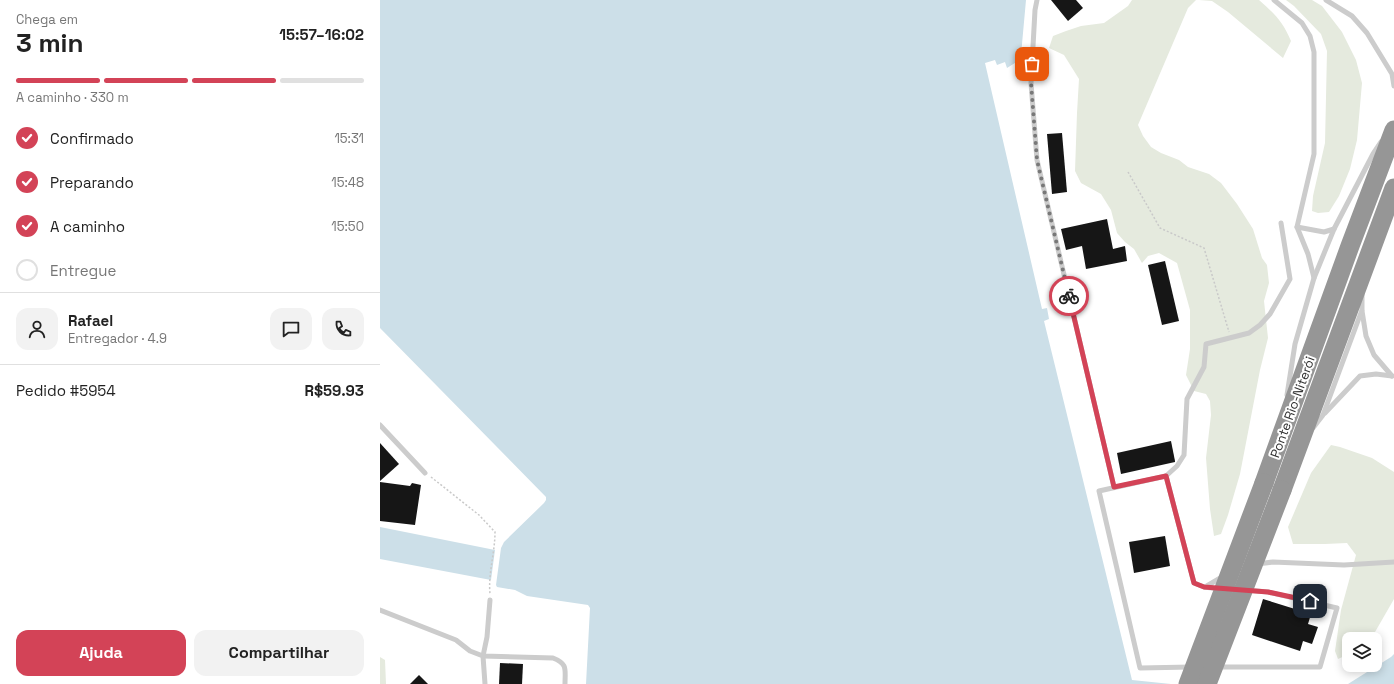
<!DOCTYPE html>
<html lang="pt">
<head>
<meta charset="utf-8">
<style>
	body { margin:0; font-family:"Space Grotesk",sans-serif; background:#f2f2f2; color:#222; height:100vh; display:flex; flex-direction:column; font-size:15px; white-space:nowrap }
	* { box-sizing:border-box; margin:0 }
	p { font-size:13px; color:#767676 }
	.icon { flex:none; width:22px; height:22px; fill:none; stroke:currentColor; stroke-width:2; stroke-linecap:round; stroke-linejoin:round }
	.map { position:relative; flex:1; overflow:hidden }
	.side { display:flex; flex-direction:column; background:#fff; width:380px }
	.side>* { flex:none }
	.buttons { position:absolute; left:962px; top:632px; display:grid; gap:8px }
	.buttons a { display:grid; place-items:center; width:40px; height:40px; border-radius:8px; background:#fff; box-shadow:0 2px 10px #0003; font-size:20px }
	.pin { position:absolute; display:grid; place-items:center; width:34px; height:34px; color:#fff; margin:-17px; border-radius:8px; box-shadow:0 2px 6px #0006 }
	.courier { position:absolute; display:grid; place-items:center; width:40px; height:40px; margin:-20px; border:3px solid #d34357; border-radius:50%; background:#fff; color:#222; box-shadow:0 1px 5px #0007 }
	.overview em { font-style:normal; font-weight:800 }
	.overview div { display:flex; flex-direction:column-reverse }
	.overview { display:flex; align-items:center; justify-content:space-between; height:68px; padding:0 16px }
	h1 { font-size:26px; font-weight:800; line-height:30px }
	.bar { display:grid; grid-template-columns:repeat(4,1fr); gap:6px 4px; align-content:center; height:48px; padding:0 16px }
	.bar i { height:5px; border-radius:3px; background:#e0e0e0 }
	.bar .selected { background:#d34357 }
	.bar p { grid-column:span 4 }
	.line { display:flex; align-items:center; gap:10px; padding:0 16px; border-top:1px solid #e0e0e0 }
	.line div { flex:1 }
	.round { display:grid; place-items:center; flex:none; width:42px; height:42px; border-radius:12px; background:#f2f2f2 }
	ol { padding:0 16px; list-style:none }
	li { display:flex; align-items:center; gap:12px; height:44px }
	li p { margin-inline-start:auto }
	li .icon { padding:4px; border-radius:50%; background:#d34357; color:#fff; stroke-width:4 }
	li:last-child { color:#767676 }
	li i { width:22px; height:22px; border:2px solid #e0e0e0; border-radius:50% }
	.button { display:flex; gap:8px; margin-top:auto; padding:8px 16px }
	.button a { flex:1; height:46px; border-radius:12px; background:#d34357; color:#fff; font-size:16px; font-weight:800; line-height:46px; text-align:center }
	.button a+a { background:#f2f2f2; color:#222 }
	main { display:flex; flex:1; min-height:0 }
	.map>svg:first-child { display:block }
	.green { fill:#e5eade }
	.water { fill:#ccdfe8 }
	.building { fill:#161616 }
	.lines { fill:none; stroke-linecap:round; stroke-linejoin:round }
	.path { stroke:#c9c9c9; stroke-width:1.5; stroke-dasharray:2 2; stroke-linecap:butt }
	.lane { stroke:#ccc; stroke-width:5 }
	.highway { stroke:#969696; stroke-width:19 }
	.highway-bridge { stroke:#969696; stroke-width:19 }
	.done { stroke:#787878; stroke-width:4; stroke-dasharray:0 7.2 }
	.route { stroke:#d34357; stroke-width:5 }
	.labels { text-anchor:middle; stroke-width:4; stroke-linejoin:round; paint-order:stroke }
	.street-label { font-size:13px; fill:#2f2f2f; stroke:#fff }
</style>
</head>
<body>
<main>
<section class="side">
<div class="overview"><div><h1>3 min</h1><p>Chega em</p></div><em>15:57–16:02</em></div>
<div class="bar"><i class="selected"></i><i class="selected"></i><i class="selected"></i><i></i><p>A caminho · 330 m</p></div>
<ol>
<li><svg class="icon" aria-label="check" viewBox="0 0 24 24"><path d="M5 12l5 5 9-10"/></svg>Confirmado<p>15:31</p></li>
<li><svg class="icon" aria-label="check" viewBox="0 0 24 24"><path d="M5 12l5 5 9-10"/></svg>Preparando<p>15:48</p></li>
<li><svg class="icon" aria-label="check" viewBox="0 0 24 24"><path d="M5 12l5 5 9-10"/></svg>A caminho<p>15:50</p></li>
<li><i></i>Entregue</li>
</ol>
<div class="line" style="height:72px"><a class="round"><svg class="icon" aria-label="person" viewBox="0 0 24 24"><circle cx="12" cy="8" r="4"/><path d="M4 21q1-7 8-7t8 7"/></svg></a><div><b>Rafael</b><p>Entregador · 4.9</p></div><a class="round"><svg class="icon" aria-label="chat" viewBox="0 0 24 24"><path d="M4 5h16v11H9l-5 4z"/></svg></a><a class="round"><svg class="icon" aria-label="phone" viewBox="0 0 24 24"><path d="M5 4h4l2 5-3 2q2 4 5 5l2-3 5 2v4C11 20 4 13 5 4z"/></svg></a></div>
<div class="line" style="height:52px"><div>Pedido #5954</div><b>R$59.93</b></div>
<div class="button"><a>Ajuda</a><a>Compartilhar</a></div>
</section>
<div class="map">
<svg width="1014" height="684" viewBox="0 0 1014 684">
	<rect width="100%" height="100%" fill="#fff"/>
	<!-- green -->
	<g class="green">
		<path d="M 752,0 L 816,0 L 808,8 L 758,125 L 763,136 L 771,147 L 781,153 L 799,160 L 808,167 L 829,174 L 841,183 L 857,204 L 873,229 L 882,258 L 887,265 L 889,283 L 884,301 L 888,338 L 880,370 L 860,474 L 848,515 L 841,534 L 834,536 L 830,509 L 826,458 L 831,415 L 830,401 L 826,394 L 814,391 L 806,375 L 810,349 L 810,310 L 797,263 L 779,253 L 768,256 L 762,263 L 754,249 L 745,242 L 737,233 L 731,210 L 721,194 L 701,183 L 695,171 L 697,113 L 699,79 L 684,55 L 669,48 L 673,36 L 686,31 L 701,26 L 724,23 L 748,6 Z"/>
		<path d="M 819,0 L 879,0 C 895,14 903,22 911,41 L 903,58 L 848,12 L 832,1 Z"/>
		<path d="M 906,0 L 932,0 L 942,6 L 962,32 L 976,60 L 982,83 L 977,140 L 970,169 L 959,196 L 949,212 L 938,213 L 932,211 L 933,196 L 945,143 L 947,51 L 941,34 L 914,6 Z"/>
		<path d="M 951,445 L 960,447 L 992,458 L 1014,472 L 1014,599 L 991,639 L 969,639 L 969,654 L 958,659 L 955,651 L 961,610 L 976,555 L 967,543 L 945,544 L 913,544 L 908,527 L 931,473 Z"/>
		<path d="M 0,657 L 5,660 L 6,684 L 0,684 Z"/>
	</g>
	<!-- water -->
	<g class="water">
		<path d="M 0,0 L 646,0 L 641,55 L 638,61 L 627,68 L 625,62 L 617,65 L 615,60 L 605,63 L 662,309 L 667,308 L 669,319 L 664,321 L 752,680 L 791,684 L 206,684 L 210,608 L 208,605 L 147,596 L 135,590 L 117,587 L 116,585 L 121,548 L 124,542 L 164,503 L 166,500 L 166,497 L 0,328 Z"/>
		<path d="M 0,527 L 115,550 L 111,580 L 0,559 Z"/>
		<path d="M 1014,654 L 1014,684 L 968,684 L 1011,657 Z"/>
	</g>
	<!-- building -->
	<g class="building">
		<path d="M 671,0 L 696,0 L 703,8 L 688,21 Z"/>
		<path d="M 682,133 L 687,192 L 672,194 L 667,134 Z"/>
		<path d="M 727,219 L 733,249 L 745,246 L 747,261 L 706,269 L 702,246 L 686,250 L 681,229 Z"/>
		<path d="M 785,261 L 799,321 L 782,325 L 768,265 Z"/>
		<path d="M 791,441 L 795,461 L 795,462 L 741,474 L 737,453 Z"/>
		<path d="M 0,443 L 19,464 L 0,481 Z"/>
		<path d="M 0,482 L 30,486 L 32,483 L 41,485 L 35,525 L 0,521 Z"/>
		<path d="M 785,536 L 790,566 L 754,573 L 749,542 Z"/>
		<path d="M 883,599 L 931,614 L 928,624 L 938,627 L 932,644 L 923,641 L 920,651 L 872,635 Z"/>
		<path d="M 120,663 L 143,664 L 142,684 L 119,684 Z"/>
		<path d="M 39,675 L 48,684 L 30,684 Z"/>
	</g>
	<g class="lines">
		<!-- path -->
		<g class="path">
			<path d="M 748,172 L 780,228 L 824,248 L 849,332"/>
			<path d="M 51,477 L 99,515 L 115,532 C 115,553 108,573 110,594"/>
		</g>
		<!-- lane -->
		<g class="lane">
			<path d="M 657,0 L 655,10 L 651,83 L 657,160 L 734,487"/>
			<path d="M 894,0 L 922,23 L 930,36 L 934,52 L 934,154 L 917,227 L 928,254 L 934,278"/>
			<path d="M 946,0 L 972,16 L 987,33 L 1012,74 L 1014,86"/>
			<path d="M 917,227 L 944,232 L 954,229"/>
			<path d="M 982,311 L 986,336 L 994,355 L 1012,376"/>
			<path d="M 907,395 L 915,344 L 934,278 L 954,229 L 993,154 L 1001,142"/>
			<path d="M 945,413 L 980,376 L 996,374 L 1012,376"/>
			<path d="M 0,425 L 45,473"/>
			<path d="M 933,428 L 943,415 L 982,310 L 982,295"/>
			<path d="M 786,476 L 719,491 L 760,668 L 811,667"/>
			<path d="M 877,564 L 893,562 L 964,565 L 1014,562"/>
			<path d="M 825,587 L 842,577"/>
			<path d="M 840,589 L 824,587 L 814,583 L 786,476 L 797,466 L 804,455 L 807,399 L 824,367 L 826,344 L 869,333 L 880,325 L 890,314 L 910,279 L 901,223"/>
			<path d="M 110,600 L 107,637 L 103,656 L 173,658 C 188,664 185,669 185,684"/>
			<path d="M 0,610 L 76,640 L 90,651 L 103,656 L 105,684"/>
			<path d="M 837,667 L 940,667 L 957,608 L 888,592 L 866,590"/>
		</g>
		<!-- highway -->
		<g class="highway">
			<path d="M 884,483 L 970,246 L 1014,130"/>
			<path d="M 902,490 L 1014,188"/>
		</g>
		<!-- highway-bridge -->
		<g class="highway-bridge">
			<path d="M 808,684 L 884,483"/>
			<path d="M 827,684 L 902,490"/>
		</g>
	</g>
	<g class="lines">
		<!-- done -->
		<path class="done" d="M 652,64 L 651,83 L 657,160 L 689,296"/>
		<!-- route -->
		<path class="route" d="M 689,296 L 734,487 L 786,476 L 814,583 L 824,587 L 888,592 L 930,601"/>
	</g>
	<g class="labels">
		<!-- street labels -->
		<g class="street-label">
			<text transform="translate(912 407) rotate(-70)" y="5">Ponte Rio-Niterói</text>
		</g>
	</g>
</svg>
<div class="buttons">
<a><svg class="icon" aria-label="layers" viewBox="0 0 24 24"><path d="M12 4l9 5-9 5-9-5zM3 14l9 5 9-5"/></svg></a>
</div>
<div class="pin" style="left:652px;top:64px;background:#ea580c"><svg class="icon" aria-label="bag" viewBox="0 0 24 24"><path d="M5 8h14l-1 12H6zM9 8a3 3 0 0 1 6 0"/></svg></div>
<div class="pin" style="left:930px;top:601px;background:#1f2937"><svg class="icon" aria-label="home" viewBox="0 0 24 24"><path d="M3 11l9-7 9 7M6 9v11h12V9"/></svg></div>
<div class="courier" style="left:689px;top:296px"><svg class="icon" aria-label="bike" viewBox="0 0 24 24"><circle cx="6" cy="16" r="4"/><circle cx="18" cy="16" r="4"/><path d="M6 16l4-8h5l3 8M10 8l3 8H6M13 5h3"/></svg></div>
</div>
</main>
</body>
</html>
